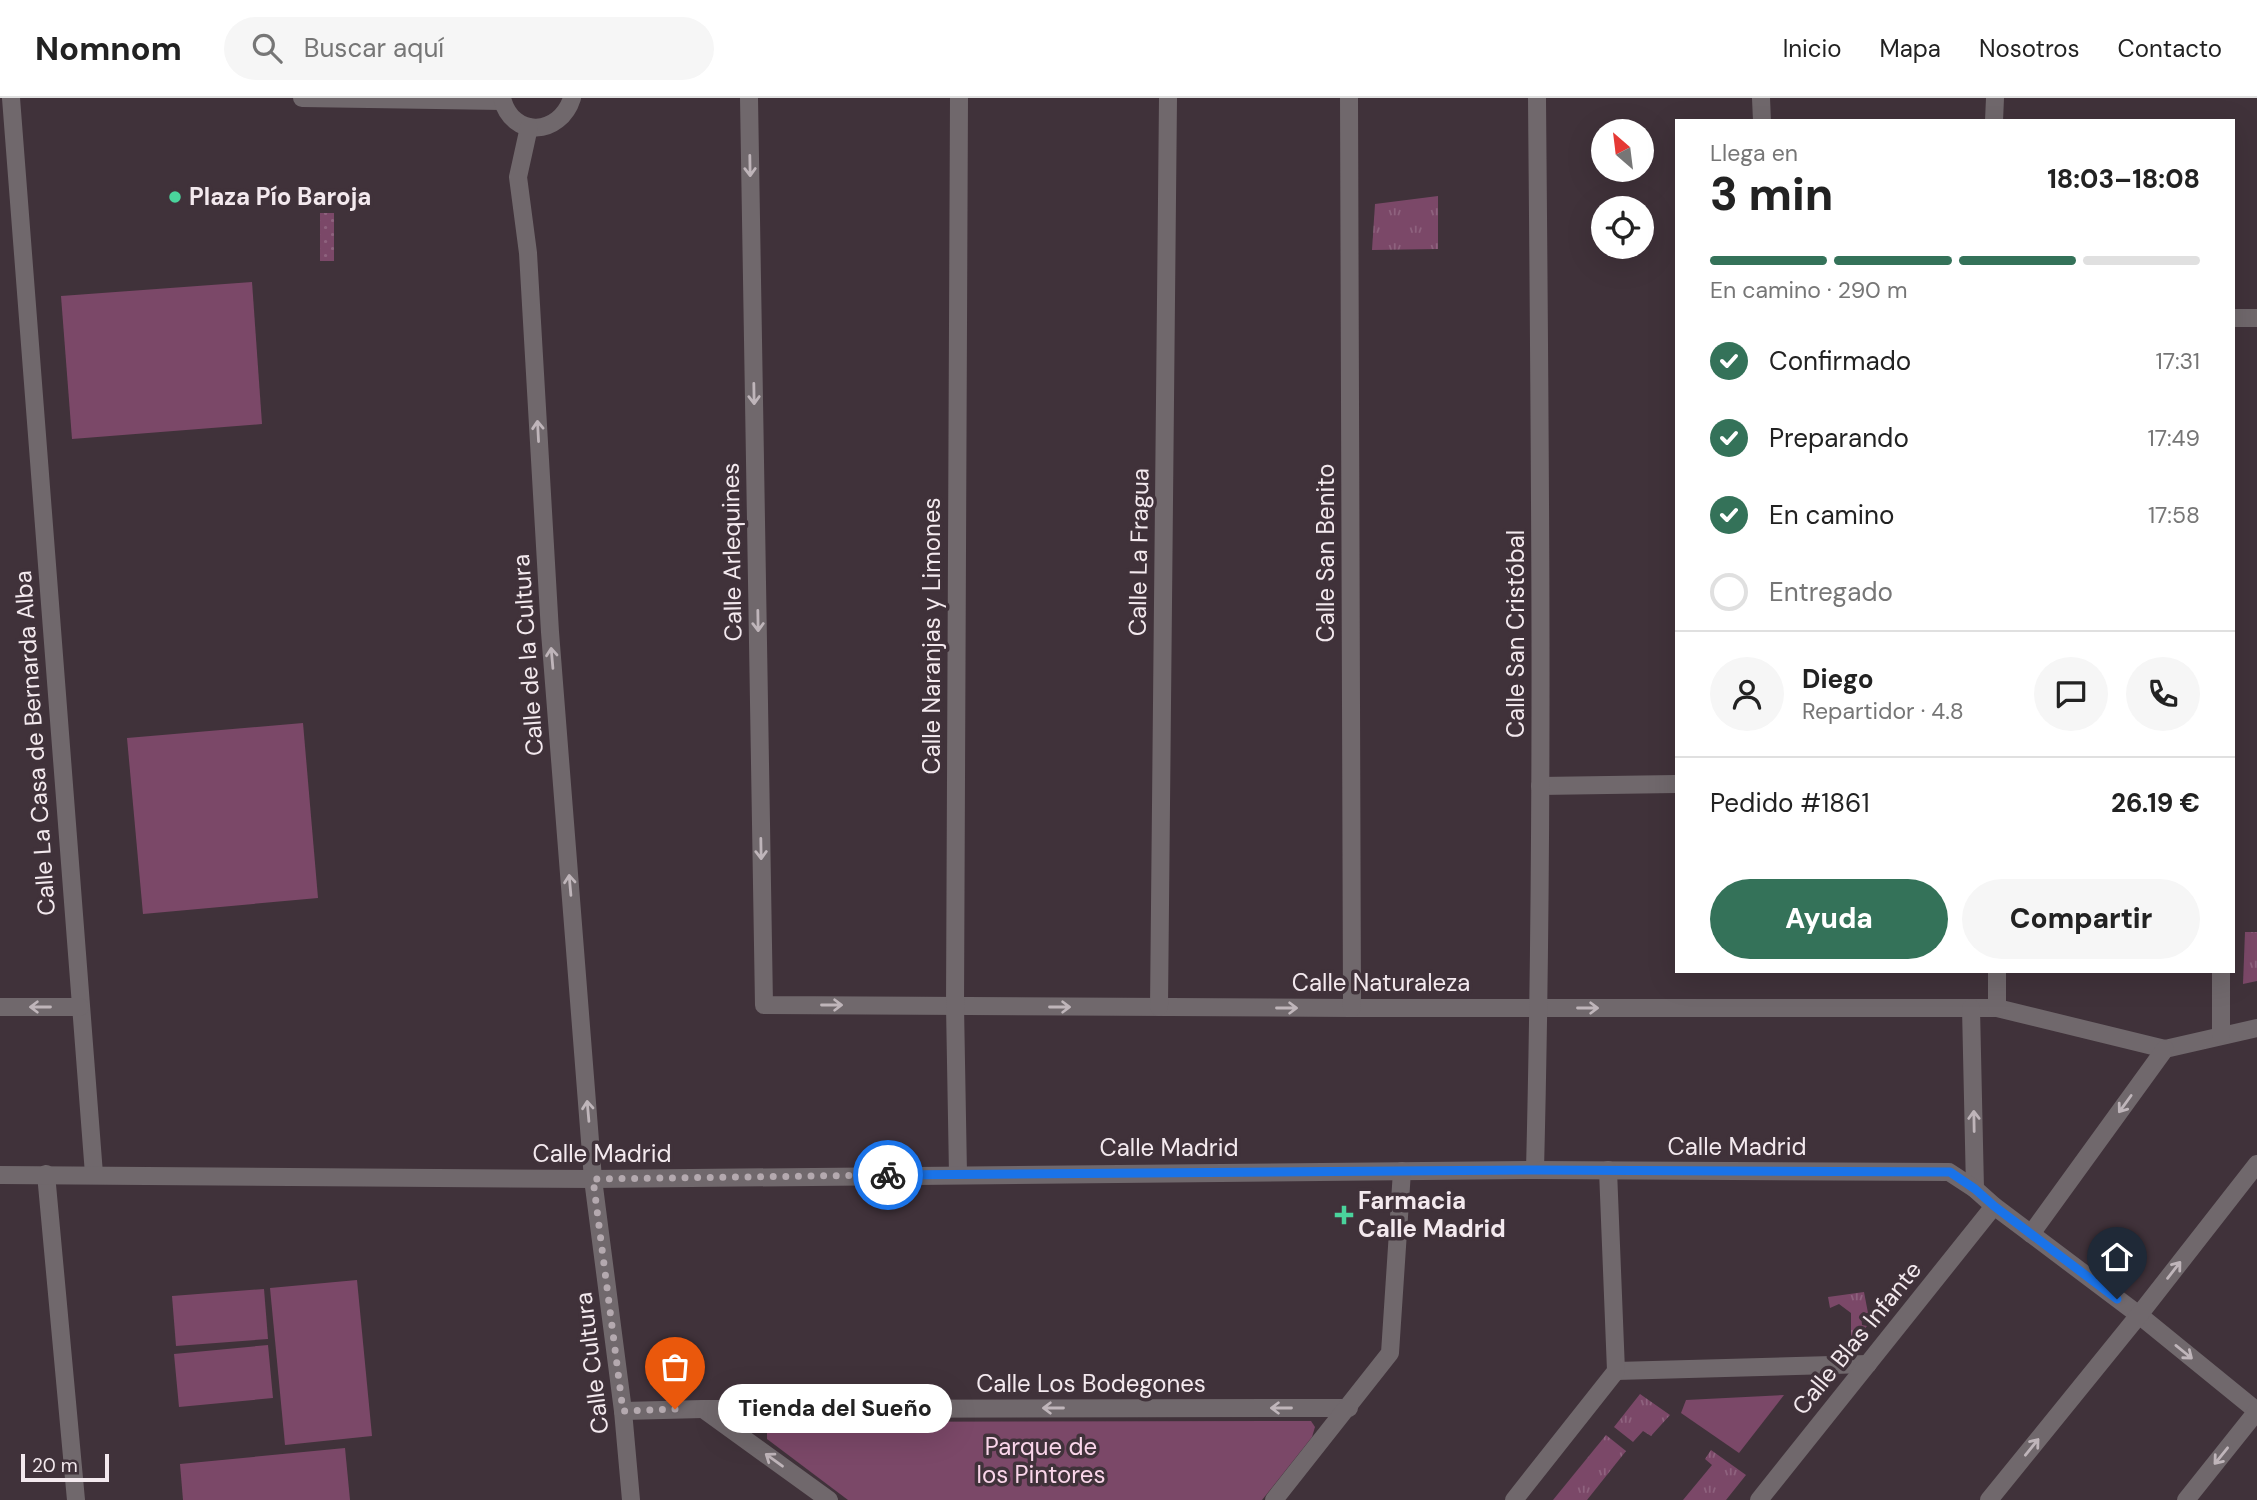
<!DOCTYPE html>
<html lang="es">
<head>
<meta charset="utf-8">
<style>
	body { margin:0; font-family:"DM Sans",sans-serif; background:#f6f6f6; color:#222; height:100vh; display:flex; flex-direction:column; font-size:26px; white-space:nowrap }
	* { box-sizing:border-box; margin:0 }
	p { font-size:23px; color:#767676 }
	.icon { flex:none; width:38px; height:38px; fill:none; stroke:currentColor; stroke-width:2; stroke-linecap:round; stroke-linejoin:round }
	.map { position:relative; flex:1; overflow:hidden }
	.panel { position:absolute; left:1675px; top:21px; width:560px; height:854px; display:flex; flex-direction:column; background:#fff; border-radius:0px; box-shadow:0 7px 28px #0002 }
	.panel>* { flex:none }
	.needle { width:46px; rotate:332deg }
	.buttons { position:absolute; left:1591px; top:21px; display:grid; gap:14px }
	.buttons a { display:grid; place-items:center; width:63px; height:63px; border-radius:50%; background:#fff; box-shadow:0 7px 28px #0002; font-size:35px }
	.scale { position:absolute; left:21px; bottom:18px; width:88px; box-sizing:border-box; padding-left:7px; border:4px solid #f3e9ee; border-top:0; font-size:19px; line-height:24px; white-space:nowrap; color:#f3e9ee; -webkit-text-stroke:5px #40323a; paint-order:stroke }
	.pin { position:absolute; display:grid; place-items:center; width:60px; height:60px; color:#fff; margin:-72px -30px; border-radius:50% 50% 50% 0; rotate:-45deg; box-shadow:0 0 7px #0007 }
	.pin .icon { rotate:45deg }
	.courier { position:absolute; display:grid; place-items:center; width:70px; height:70px; margin:-35px; border:5px solid #1a73e8; border-radius:50%; background:#fff; color:#222; box-shadow:0 2px 9px #0007 }
	.bubble { position:absolute; height:49px; border-radius:24px; background:#fff; box-shadow:0 7px 28px #0002; font-size:23px; font-weight:800; line-height:49px; text-align:center }
	.headline em { font-style:normal; font-weight:800 }
	.headline div { display:flex; flex-direction:column-reverse }
	.headline { display:flex; align-items:center; justify-content:space-between; height:119px; padding:0 35px }
	h1 { font-size:46px; font-weight:800; line-height:52px }
	.bar { display:grid; grid-template-columns:repeat(4,1fr); gap:10px 7px; align-content:center; height:84px; padding:0 35px }
	.bar i { height:9px; border-radius:5px; background:#e0e0e0 }
	.bar .active { background:#347259 }
	.bar p { grid-column:span 4 }
	.line { display:flex; align-items:center; gap:18px; padding:0 35px; border-top:2px solid #e0e0e0 }
	.line div { flex:1 }
	.round { display:grid; place-items:center; flex:none; width:74px; height:74px; border-radius:37px; background:#f6f6f6 }
	ol { padding:0 35px; list-style:none }
	li { display:flex; align-items:center; gap:21px; height:77px }
	li p { margin-inline-start:auto }
	li .icon { padding:7px; border-radius:50%; background:#347259; color:#fff; stroke-width:4 }
	li:last-child { color:#767676 }
	li i { width:38px; height:38px; border:4px solid #e0e0e0; border-radius:50% }
	.button { display:flex; gap:14px; margin-top:auto; padding:14px 35px }
	.button a { flex:1; height:80px; border-radius:42px; background:#347259; color:#fff; font-size:28px; font-weight:800; line-height:80px; text-align:center }
	.button a+a { background:#f6f6f6; color:#222 }
	header { display:flex; align-items:center; gap:42px; box-sizing:border-box; height:98px; padding:0 35px; background:#fff; border-bottom:2px solid #e0e0e0 }
	header strong { font-size:33px }
	nav { display:flex; gap:38px; margin-inline-start:auto; font-size:24px }
	.search { width:490px; height:63px; background:#f6f6f6; display:flex; align-items:center; gap:18px; box-sizing:border-box; padding:0 24px; border-radius:38px; color:#767676; font-size:26px }
	.map>svg:first-child { display:block }
	.grass { fill:url(#grass-tufts) }
	.park { fill:#7b4868 }
	.garden { fill:url(#garden-dots) }
	.lines { fill:none; stroke-linecap:round; stroke-linejoin:round }
	.minor { stroke:#70686c; stroke-width:18 }
	.oneway { stroke:#bfb5ba }
	.done { stroke:#b4a9af; stroke-width:7; stroke-dasharray:0 12.6 }
	.route { stroke:#1a73e8; stroke-width:9 }
	.poi-dot { fill:#4ad49c; stroke:#40323a; stroke-width:2.5 }
	.labels { text-anchor:middle; stroke-width:7; stroke-linejoin:round; paint-order:stroke }
	.poi-label { font-size:24px; font-weight:bold; fill:#f3e9ee; stroke:#40323a; text-anchor:start }
	.street-label { font-size:24px; fill:#f3e9ee; stroke:#40323a }
	.park-label { font-size:24px; fill:#fad6ea; stroke:#40323a }
</style>
</head>
<body>
<header>
<strong>Nomnom</strong>
<div class="search"><svg class="icon" aria-label="search" viewBox="0 0 24 24"><circle cx="10" cy="10" r="6"/><path d="M15 15l6 6"/></svg>Buscar aquí</div>
<nav><a>Inicio</a><a>Mapa</a><a>Nosotros</a><a>Contacto</a></nav>
</header>
<div class="map">
<svg width="2257" height="1402" viewBox="0 0 2257 1402">
	<defs>
		<pattern id="grass-tufts" width="24" height="20" patternUnits="userSpaceOnUse" patternTransform="scale(1.75)"><rect width="24" height="20" fill="#7b4868"/><path d="M3 7l-1-3M5 7V3M7 7l1-3M15 17l-1-3M17 17v-4M19 17l1-3" fill="none" stroke="#8e627e"/></pattern>
		<pattern id="garden-dots" width="8" height="8" patternUnits="userSpaceOnUse" patternTransform="scale(1.75)"><rect width="8" height="8" fill="#7b4868"/><path d="M2 2h.1M6 6h.1" fill="none" stroke="#8e627e" stroke-width="1.8" stroke-linecap="round"/></pattern>
	</defs>
	<rect width="100%" height="100%" fill="#40323a"/>
	<!-- grass -->
	<g class="grass">
		<path d="M 1438,98 L 1438,151 L 1372,152 L 1375,106 Z"/>
		<path d="M 2245,834 L 2257,834 L 2257,883 L 2243,886 Z"/>
		<path d="M 1864,1194 L 1868,1215 L 1861,1216 L 1862,1227 L 1867,1228 L 1851,1247 L 1851,1215 L 1839,1206 L 1830,1210 L 1828,1199 Z"/>
		<path d="M 1640,1296 L 1670,1317 L 1651,1338 L 1643,1333 L 1633,1344 L 1614,1329 Z"/>
		<path d="M 1606,1337 L 1626,1353 L 1587,1402 L 1553,1402 Z"/>
		<path d="M 1711,1352 L 1746,1377 L 1726,1402 L 1683,1402 L 1712,1367 L 1705,1361 Z"/>
	</g>
	<!-- park -->
	<g class="park">
		<path d="M 252,184 L 262,326 L 72,341 L 61,198 Z"/>
		<path d="M 303,625 L 318,800 L 143,816 L 127,640 Z"/>
		<path d="M 357,1182 L 372,1338 L 285,1347 L 270,1190 Z"/>
		<path d="M 264,1191 L 268,1241 L 176,1248 L 172,1198 Z"/>
		<path d="M 268,1247 L 273,1300 L 179,1309 L 174,1256 Z"/>
		<path d="M 1784,1297 L 1739,1355 L 1681,1315 L 1686,1302 Z"/>
		<path d="M 1311,1323 L 1315,1329 L 1312,1339 L 1262,1402 L 848,1402 L 767,1341 L 767,1331 L 778,1324 Z"/>
		<path d="M 345,1350 L 350,1402 L 183,1402 L 180,1366 Z"/>
	</g>
	<!-- garden -->
	<rect class="garden" x="320" y="115" width="14" height="48"/>
	<g class="lines">
		<!-- minor -->
		<g class="minor">
			<path d="M 11,0 L 94,1076"/>
			<path d="M 302,0 L 502,3"/>
			<path d="M 502,0 C 512,41 560,38 572,0"/>
			<path d="M 749,0 L 764,907 L 1352,910 L 1997,910 L 2165,951 L 2257,930"/>
			<path d="M 1349,0 L 1352,910"/>
			<path d="M 1761,0 L 1762,23"/>
			<path d="M 1994,23 L 1995,0"/>
			<path d="M 529,29 L 518,79 L 528,155 L 550,534 L 593,1081 L 623,1313 L 631,1402"/>
			<path d="M 2233,220 L 2257,220"/>
			<path d="M 1540,688 L 1676,686"/>
			<path d="M 1997,873 L 1997,910"/>
			<path d="M 2221,873 L 2221,937"/>
			<path d="M 0,909 L 80,909"/>
			<path d="M 1159,909 L 1168,0"/>
			<path d="M 1971,910 L 1975,1091"/>
			<path d="M 1535,1072 C 1544,714 1540,357 1537,0"/>
			<path d="M 46,1076 L 76,1402"/>
			<path d="M 958,1076 L 955,908 L 959,0"/>
			<path d="M 0,1077 L 593,1081 L 1535,1072 L 1949,1074 L 1975,1091 L 1994,1108 L 2139,1217 L 2257,1313"/>
			<path d="M 2031,1136 L 2165,951"/>
			<path d="M 1616,1273 L 1868,1266"/>
			<path d="M 703,1311 L 829,1402"/>
			<path d="M 623,1313 L 703,1311 L 1349,1310"/>
			<path d="M 1274,1402 L 1390,1255 L 1402,1073"/>
			<path d="M 1514,1402 L 1616,1273 L 1608,1072"/>
			<path d="M 1759,1402 L 1994,1108"/>
			<path d="M 1989,1402 L 2139,1217 L 2257,1066"/>
			<path d="M 2186,1402 L 2257,1313"/>
		</g>
	</g>
	<!-- one-way arrows -->
	<defs><path id="oneway-shaft" d="M-6 0H5M1.5-3L5.5 0L1.5 3" fill="none" stroke-width="1.6" stroke-linecap="round" stroke-linejoin="round" transform="scale(1.75)"/></defs>
	<g class="oneway">
		<use href="#oneway-shaft" transform="translate(750 68) rotate(89)"/>
		<use href="#oneway-shaft" transform="translate(754 296) rotate(89)"/>
		<use href="#oneway-shaft" transform="translate(538 333) rotate(-93)"/>
		<use href="#oneway-shaft" transform="translate(758 523) rotate(89)"/>
		<use href="#oneway-shaft" transform="translate(552 560) rotate(-95)"/>
		<use href="#oneway-shaft" transform="translate(761 751) rotate(89)"/>
		<use href="#oneway-shaft" transform="translate(570 787) rotate(-95)"/>
		<use href="#oneway-shaft" transform="translate(832 907)"/>
		<use href="#oneway-shaft" transform="translate(40 909) rotate(-180)"/>
		<use href="#oneway-shaft" transform="translate(1060 909)"/>
		<use href="#oneway-shaft" transform="translate(1287 910)"/>
		<use href="#oneway-shaft" transform="translate(1588 910)"/>
		<use href="#oneway-shaft" transform="translate(2125 1006) rotate(126)"/>
		<use href="#oneway-shaft" transform="translate(588 1013) rotate(-95)"/>
		<use href="#oneway-shaft" transform="translate(1974 1023) rotate(-91)"/>
		<use href="#oneway-shaft" transform="translate(2174 1172) rotate(-52)"/>
		<use href="#oneway-shaft" transform="translate(2184 1254) rotate(39)"/>
		<use href="#oneway-shaft" transform="translate(1053 1310) rotate(180)"/>
		<use href="#oneway-shaft" transform="translate(1281 1310) rotate(180)"/>
		<use href="#oneway-shaft" transform="translate(2032 1349) rotate(-51)"/>
		<use href="#oneway-shaft" transform="translate(2221 1358) rotate(129)"/>
		<use href="#oneway-shaft" transform="translate(774 1362) rotate(-144)"/>
	</g>
	<g class="lines">
		<!-- done -->
		<path class="done" d="M 675,1311 L 623,1313 L 593,1081 L 888,1077"/>
		<!-- route -->
		<path class="route" d="M 888,1077 L 1535,1072 L 1950,1074 L 1975,1091 L 1994,1108 L 2117,1201"/>
	</g>
	<!-- markers -->
	<g class="poi-dot">
		<circle cx="175" cy="99" r="7"/>
		<path d="M1340.5 1106.5h7v7h7v7h-7v7h-7v-7h-7v-7h7z"/>
	</g>
	<g class="labels">
		<!-- poi labels -->
		<g class="poi-label">
			<text x="189" y="107">Plaza Pío Baroja</text>
			<text x="1358" y="1111">Farmacia<tspan x="1358" dy="28">Calle Madrid</tspan></text>
		</g>
		<!-- street labels -->
		<g class="street-label">
			<text transform="translate(732 454) rotate(-91)" y="8">Calle Arlequines</text>
			<text transform="translate(1139 454) rotate(-89)" y="8">Calle La Fragua</text>
			<text transform="translate(1326 455) rotate(-90)" y="8">Calle San Benito</text>
			<text transform="translate(1516 536) rotate(-90)" y="8">Calle San Cristóbal</text>
			<text transform="translate(932 538) rotate(-90)" y="8">Calle Naranjas y Limones</text>
			<text transform="translate(528 557) rotate(-94)" y="8">Calle de la Cultura</text>
			<text transform="translate(35 645) rotate(-94)" y="8">Calle La Casa de Bernarda Alba</text>
			<text x="1381" y="893">Calle Naturaleza</text>
			<text x="1737" y="1057">Calle Madrid</text>
			<text x="1169" y="1058">Calle Madrid</text>
			<text x="602" y="1064">Calle Madrid</text>
			<text transform="translate(1857 1240) rotate(-51)" y="8">Calle Blas Infante</text>
			<text transform="translate(592 1265) rotate(-97)" y="8">Calle Cultura</text>
			<text x="1091" y="1294">Calle Los Bodegones</text>
		</g>
		<!-- park labels -->
		<g class="park-label">
			<text x="1041" y="1357">Parque de<tspan x="1041" dy="28">los Pintores</tspan></text>
		</g>
	</g>
</svg>
<div class="buttons">
<a><svg class="needle" viewBox="-14 -14 28 28"><path d="M0-13l5 13h-10z" fill="#e53935"/><path d="M0 13l5-13h-10z" fill="#767676"/></svg></a>
<a><svg class="icon" aria-label="locate" viewBox="0 0 24 24"><circle cx="12" cy="12" r="6"/><path d="M12 2v4M12 18v4M2 12h4M18 12h4"/></svg></a>
</div>
<div class="scale">20 m</div>
<div class="pin" style="left:675px;top:1311px;background:#ea580c"><svg class="icon" aria-label="bag" viewBox="0 0 24 24"><path d="M5 8h14l-1 12H6zM9 8a3 3 0 0 1 6 0"/></svg></div>
<div class="pin" style="left:2117px;top:1201px;background:#1f2937"><svg class="icon" aria-label="home" viewBox="0 0 24 24"><path d="M3 11l9-7 9 7M6 9v11h12V9"/></svg></div>
<div class="courier" style="left:888px;top:1077px"><svg class="icon" aria-label="bike" viewBox="0 0 24 24"><circle cx="6" cy="16" r="4"/><circle cx="18" cy="16" r="4"/><path d="M6 16l4-8h5l3 8M10 8l3 8H6M13 5h3"/></svg></div>
<div class="bubble" style="left:718px;top:1286px;width:234px">Tienda del Sueño</div>
<section class="panel">
<div class="headline"><div><h1>3 min</h1><p>Llega en</p></div><em>18:03–18:08</em></div>
<div class="bar"><i class="active"></i><i class="active"></i><i class="active"></i><i></i><p>En camino · 290 m</p></div>
<ol>
<li><svg class="icon" aria-label="check" viewBox="0 0 24 24"><path d="M5 12l5 5 9-10"/></svg>Confirmado<p>17:31</p></li>
<li><svg class="icon" aria-label="check" viewBox="0 0 24 24"><path d="M5 12l5 5 9-10"/></svg>Preparando<p>17:49</p></li>
<li><svg class="icon" aria-label="check" viewBox="0 0 24 24"><path d="M5 12l5 5 9-10"/></svg>En camino<p>17:58</p></li>
<li><i></i>Entregado</li>
</ol>
<div class="line" style="height:126px"><a class="round"><svg class="icon" aria-label="person" viewBox="0 0 24 24"><circle cx="12" cy="8" r="4"/><path d="M4 21q1-7 8-7t8 7"/></svg></a><div><b>Diego</b><p>Repartidor · 4.8</p></div><a class="round"><svg class="icon" aria-label="chat" viewBox="0 0 24 24"><path d="M4 5h16v11H9l-5 4z"/></svg></a><a class="round"><svg class="icon" aria-label="phone" viewBox="0 0 24 24"><path d="M5 4h4l2 5-3 2q2 4 5 5l2-3 5 2v4C11 20 4 13 5 4z"/></svg></a></div>
<div class="line" style="height:91px"><div>Pedido #1861</div><b>26.19 €</b></div>
<div class="button"><a>Ayuda</a><a>Compartir</a></div>
</section>
</div>
</body>
</html>
